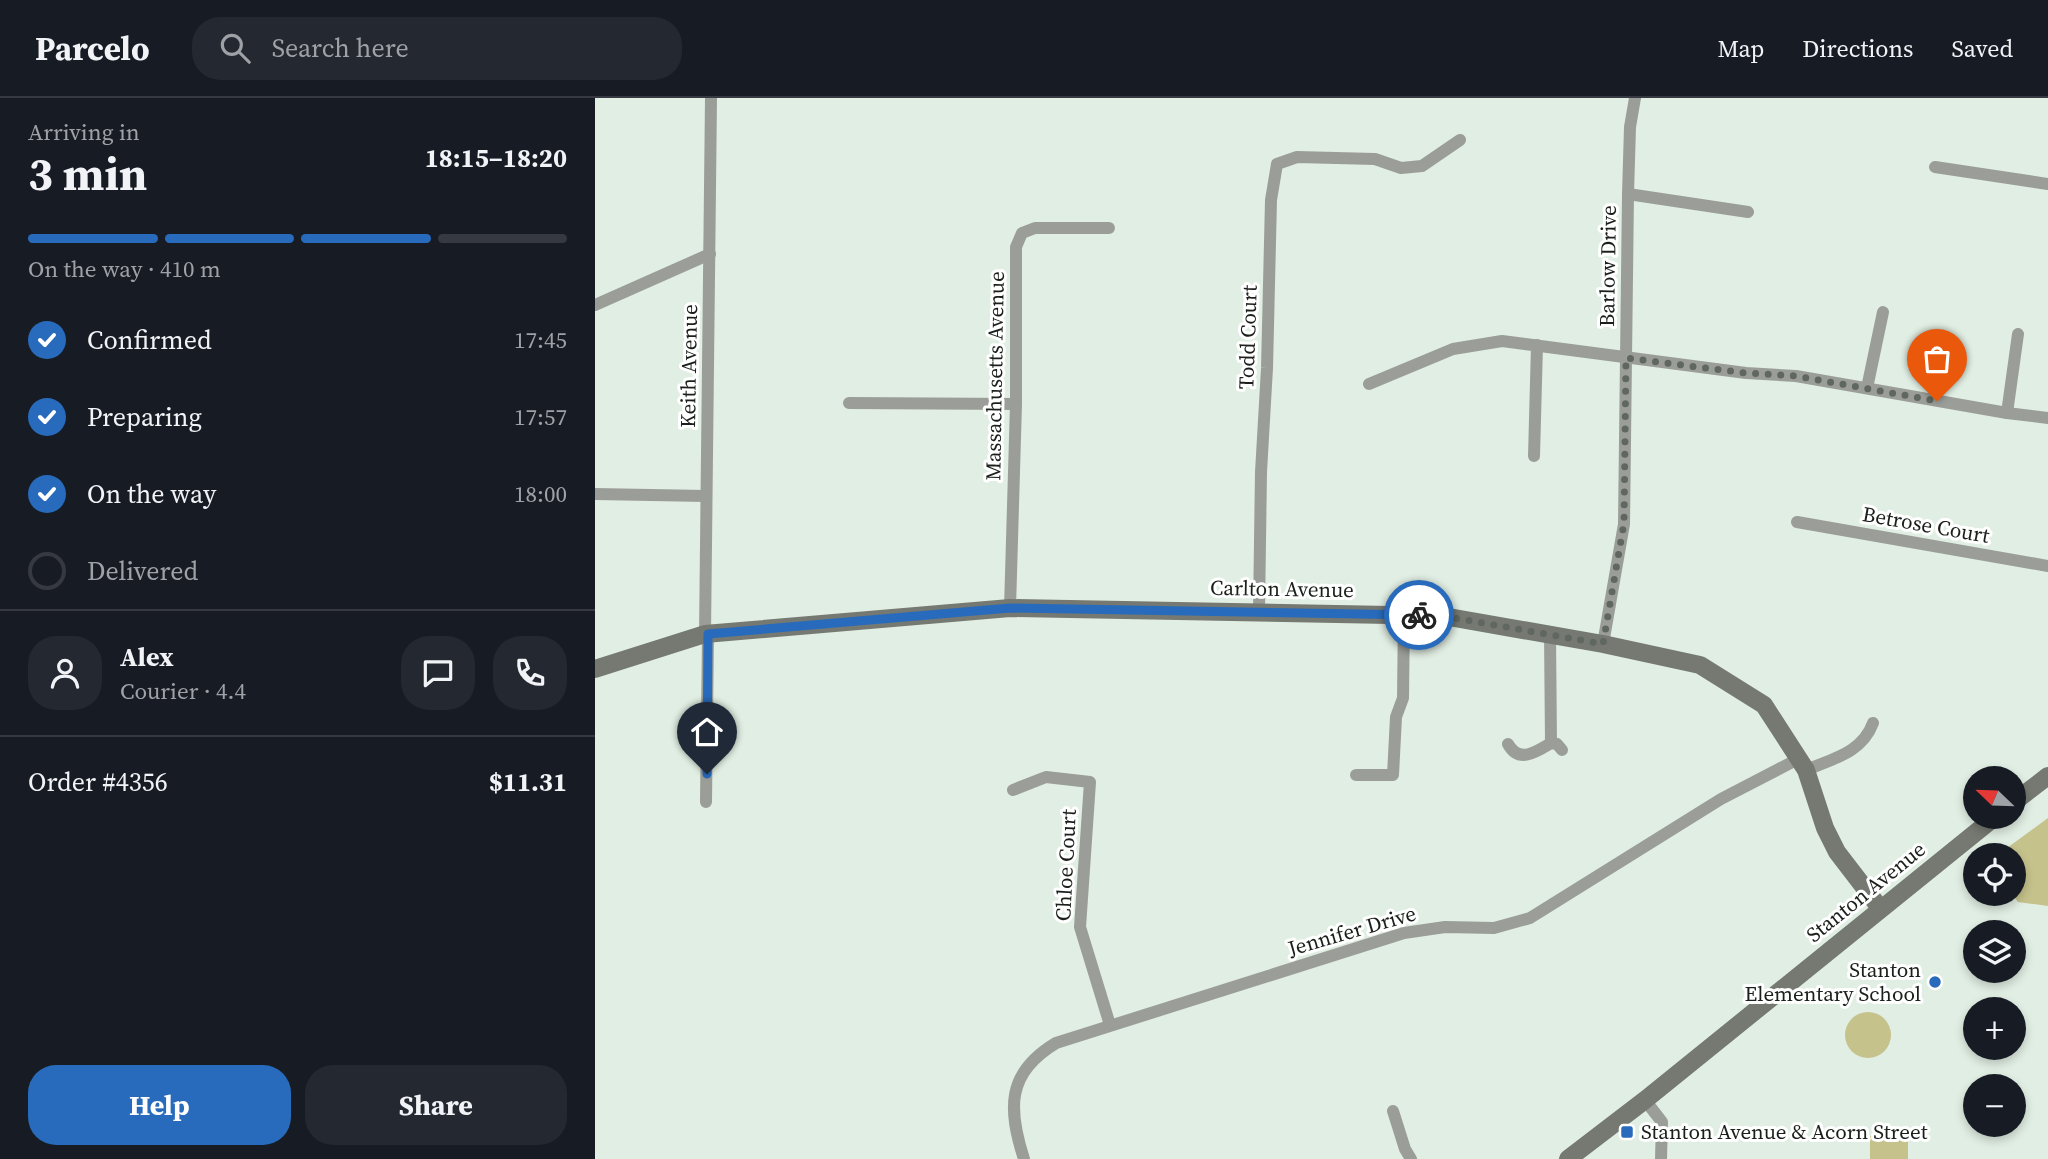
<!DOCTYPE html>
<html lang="en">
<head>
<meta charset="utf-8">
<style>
	body { margin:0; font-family:"Source Serif 4",serif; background:#242831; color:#f1f3f6; height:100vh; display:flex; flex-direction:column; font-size:26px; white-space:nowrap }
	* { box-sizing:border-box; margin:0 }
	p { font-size:23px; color:#9ea1a6 }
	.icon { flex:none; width:38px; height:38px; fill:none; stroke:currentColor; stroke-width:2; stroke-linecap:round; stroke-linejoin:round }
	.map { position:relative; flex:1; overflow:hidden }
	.drawer { display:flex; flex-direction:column; background:#171b24; width:595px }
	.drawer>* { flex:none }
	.needle { width:46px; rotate:293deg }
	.fabs { position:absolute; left:1368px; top:668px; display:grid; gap:14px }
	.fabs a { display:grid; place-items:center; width:63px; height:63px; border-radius:50%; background:#171b24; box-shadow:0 4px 10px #0003; font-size:35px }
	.pin { position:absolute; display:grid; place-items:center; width:60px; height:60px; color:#fff; margin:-72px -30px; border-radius:50% 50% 50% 0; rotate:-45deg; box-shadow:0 0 7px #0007 }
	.pin .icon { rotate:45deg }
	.courier { position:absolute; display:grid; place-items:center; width:70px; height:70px; margin:-35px; border:5px solid #286bbc; border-radius:50%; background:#fff; color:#222; box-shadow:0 2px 9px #0007 }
	.headline em { font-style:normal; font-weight:700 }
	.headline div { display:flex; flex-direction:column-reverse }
	.headline { display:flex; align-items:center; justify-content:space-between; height:119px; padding:0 28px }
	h1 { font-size:46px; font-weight:700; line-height:52px }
	.bar { display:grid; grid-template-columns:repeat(4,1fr); gap:10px 7px; align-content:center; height:84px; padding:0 28px }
	.bar i { height:9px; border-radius:5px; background:#363941 }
	.bar .active { background:#286bbc }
	.bar p { grid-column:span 4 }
	.line { display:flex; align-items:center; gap:18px; padding:0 28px; border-top:2px solid #363941 }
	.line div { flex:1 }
	.round { display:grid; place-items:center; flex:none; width:74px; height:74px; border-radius:28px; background:#242831 }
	ol { padding:0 28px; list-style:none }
	li { display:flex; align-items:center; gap:21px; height:77px }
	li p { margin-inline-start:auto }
	li .icon { padding:7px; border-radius:50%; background:#286bbc; color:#fff; stroke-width:4 }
	li:last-child { color:#9ea1a6 }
	li i { width:38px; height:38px; border:4px solid #363941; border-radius:50% }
	.button { display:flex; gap:14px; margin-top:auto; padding:14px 28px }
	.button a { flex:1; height:80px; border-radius:28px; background:#286bbc; color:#fff; font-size:28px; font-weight:700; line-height:80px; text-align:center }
	.button a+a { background:#242831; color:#f1f3f6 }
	header { display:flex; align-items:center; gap:42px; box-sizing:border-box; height:98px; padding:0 35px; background:#171b24; border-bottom:2px solid #363941 }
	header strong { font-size:33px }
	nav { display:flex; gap:38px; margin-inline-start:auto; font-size:24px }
	.search { width:490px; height:63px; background:#242831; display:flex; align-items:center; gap:18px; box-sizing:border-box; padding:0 24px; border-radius:28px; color:#9ea1a6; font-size:26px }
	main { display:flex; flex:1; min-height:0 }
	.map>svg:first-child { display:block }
	.green { fill:#c5c28c }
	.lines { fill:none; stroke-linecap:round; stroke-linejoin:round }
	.street { stroke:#9b9e98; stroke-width:12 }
	.secondary { stroke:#757971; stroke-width:18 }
	.done { stroke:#606761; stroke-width:7; stroke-dasharray:0 12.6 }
	.route { stroke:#286bbc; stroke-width:9 }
	.poi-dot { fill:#286bbc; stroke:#fff; stroke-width:2.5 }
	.labels { text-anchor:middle; stroke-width:6; stroke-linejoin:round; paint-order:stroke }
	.street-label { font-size:21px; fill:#1b1f1b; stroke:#fff }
	.poi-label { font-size:21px; fill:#1b1f1b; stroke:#fff; text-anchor:end }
</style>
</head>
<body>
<header>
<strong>Parcelo</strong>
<div class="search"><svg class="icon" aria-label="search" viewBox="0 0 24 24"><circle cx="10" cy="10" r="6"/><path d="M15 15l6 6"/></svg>Search here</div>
<nav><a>Map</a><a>Directions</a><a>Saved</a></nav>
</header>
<main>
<section class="drawer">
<div class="headline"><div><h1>3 min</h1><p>Arriving in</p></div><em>18:15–18:20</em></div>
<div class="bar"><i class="active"></i><i class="active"></i><i class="active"></i><i></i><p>On the way · 410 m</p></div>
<ol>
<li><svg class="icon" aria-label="check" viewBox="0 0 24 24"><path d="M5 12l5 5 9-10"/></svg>Confirmed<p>17:45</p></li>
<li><svg class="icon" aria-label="check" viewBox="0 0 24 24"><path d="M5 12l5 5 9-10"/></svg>Preparing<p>17:57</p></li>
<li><svg class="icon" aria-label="check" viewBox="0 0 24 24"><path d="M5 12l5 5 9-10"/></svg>On the way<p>18:00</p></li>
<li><i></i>Delivered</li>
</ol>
<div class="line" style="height:126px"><a class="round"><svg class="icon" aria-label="person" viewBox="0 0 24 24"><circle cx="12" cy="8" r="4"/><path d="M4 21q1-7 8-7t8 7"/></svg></a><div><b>Alex</b><p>Courier · 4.4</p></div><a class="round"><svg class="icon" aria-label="chat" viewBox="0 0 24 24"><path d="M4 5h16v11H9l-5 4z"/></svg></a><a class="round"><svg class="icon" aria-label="phone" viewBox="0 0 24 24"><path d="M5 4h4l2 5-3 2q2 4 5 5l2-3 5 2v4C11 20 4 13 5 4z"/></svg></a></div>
<div class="line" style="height:91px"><div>Order #4356</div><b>$11.31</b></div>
<div class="button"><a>Help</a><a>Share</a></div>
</section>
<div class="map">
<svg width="1453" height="1061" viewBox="0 0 1453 1061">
	<rect width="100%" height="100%" fill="#e1eee3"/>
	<!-- green -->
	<g class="green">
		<path d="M 1453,720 L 1453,808 L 1423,804 L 1417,796 L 1419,796 L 1419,758 L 1401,758 Z"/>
		<circle cx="1273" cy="937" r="23"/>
		<rect x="1275" y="1038" width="38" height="23"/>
	</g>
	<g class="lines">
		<!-- street -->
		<g class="street">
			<path d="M 1340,69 L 1453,86"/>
			<path d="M 1033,96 L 1153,114"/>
			<path d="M 0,207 L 115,156"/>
			<path d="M 774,286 L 858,251 L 907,243 L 1151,275 L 1201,278 L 1412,315 L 1453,320"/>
			<path d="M 1272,290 L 1288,214"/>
			<path d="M 254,305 L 421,306"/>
			<path d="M 1412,315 L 1423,236"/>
			<path d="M 939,358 L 942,247"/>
			<path d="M 0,396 L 111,398"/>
			<path d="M 1202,424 L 1453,468"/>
			<path d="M 415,510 L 421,306 L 421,149 L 427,135 L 440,130 L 514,130"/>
			<path d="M 664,513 L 666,374 L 672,270 L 676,102 L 682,66 L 702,59 L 780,61 L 806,70 L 827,68 L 865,42"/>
			<path d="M 110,536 L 116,0"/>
			<path d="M 955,536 L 956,645"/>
			<path d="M 1008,546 L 1029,426 L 1033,96 L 1035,29 L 1040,0"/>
			<path d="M 913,646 C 924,666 941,654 956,645 L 962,646 L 967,652"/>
			<path d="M 1211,672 C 1237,661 1267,655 1278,625"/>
			<path d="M 761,677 L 798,677 L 801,619 L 808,600 L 809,516"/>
			<path d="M 418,692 L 451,679 L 495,684 L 485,829 L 515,927"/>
			<path d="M 111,704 L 113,536"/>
			<path d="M 1050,1002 L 1067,1024 L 1066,1061"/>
			<path d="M 798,1013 L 810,1051 L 816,1061"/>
			<path d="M 429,1061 C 413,1011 411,975 461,945 L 809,835 L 850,829 L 899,830 L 935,820 L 1126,701 L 1205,660"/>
		</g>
		<!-- secondary -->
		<g class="secondary">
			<path d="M 0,571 L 110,536 L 415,510 L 848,518 L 1008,546 L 1105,567 L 1169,607 L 1211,672 L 1230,730 L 1242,754 L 1285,810"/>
			<path d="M 1419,704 L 1453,678"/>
			<path d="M 973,1061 L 1050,1002 L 1400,719"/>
		</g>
	</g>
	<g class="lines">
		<!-- done -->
		<path class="done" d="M 824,517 L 848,518 L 1008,546 L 1029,425 L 1031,260 L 1151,275 L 1201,278 L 1342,303"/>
		<!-- route -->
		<path class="route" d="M 112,676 L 113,536 L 415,510 L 824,517"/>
	</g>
	<!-- markers -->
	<g class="poi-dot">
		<circle cx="1340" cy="884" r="7"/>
		<rect x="1025" y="1027" width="14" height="14" rx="3.5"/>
	</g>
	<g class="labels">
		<!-- street labels -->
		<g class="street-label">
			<text transform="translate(1013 168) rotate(-89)" y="7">Barlow Drive</text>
			<text transform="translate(653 239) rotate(-88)" y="7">Todd Court</text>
			<text transform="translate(94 268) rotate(-89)" y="7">Keith Avenue</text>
			<text transform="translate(400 278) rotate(-89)" y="7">Massachusetts Avenue</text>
			<text transform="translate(1331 427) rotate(10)" y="7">Betrose Court</text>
			<text transform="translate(687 491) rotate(1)" y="7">Carlton Avenue</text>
			<text transform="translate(471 767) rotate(-87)" y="7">Chloe Court</text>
			<text transform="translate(1271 794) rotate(-39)" y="7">Stanton Avenue</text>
			<text transform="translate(757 833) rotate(-16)" y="7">Jennifer Drive</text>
		</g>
		<!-- poi labels -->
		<g class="poi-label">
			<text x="1326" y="879">Stanton<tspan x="1326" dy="24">Elementary School</tspan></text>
			<text x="1046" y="1041" text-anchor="start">Stanton Avenue &amp; Acorn Street</text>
		</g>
	</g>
</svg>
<div class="fabs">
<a><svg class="needle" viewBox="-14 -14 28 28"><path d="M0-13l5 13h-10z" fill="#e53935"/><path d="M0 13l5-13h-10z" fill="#9ea1a6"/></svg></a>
<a><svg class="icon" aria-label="locate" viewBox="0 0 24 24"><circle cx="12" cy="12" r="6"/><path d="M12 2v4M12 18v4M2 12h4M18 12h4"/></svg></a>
<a><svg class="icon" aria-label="layers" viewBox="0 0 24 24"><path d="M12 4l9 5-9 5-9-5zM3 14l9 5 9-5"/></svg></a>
<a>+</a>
<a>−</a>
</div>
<div class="pin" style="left:1342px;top:303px;background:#ea580c"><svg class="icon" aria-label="bag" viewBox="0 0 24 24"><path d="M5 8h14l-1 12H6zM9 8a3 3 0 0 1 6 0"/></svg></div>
<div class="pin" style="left:112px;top:676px;background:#1f2937"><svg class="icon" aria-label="home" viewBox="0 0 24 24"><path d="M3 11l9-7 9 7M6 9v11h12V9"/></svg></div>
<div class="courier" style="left:824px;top:517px"><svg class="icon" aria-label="bike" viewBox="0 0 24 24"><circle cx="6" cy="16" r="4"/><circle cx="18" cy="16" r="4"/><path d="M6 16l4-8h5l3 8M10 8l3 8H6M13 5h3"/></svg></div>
</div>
</main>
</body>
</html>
